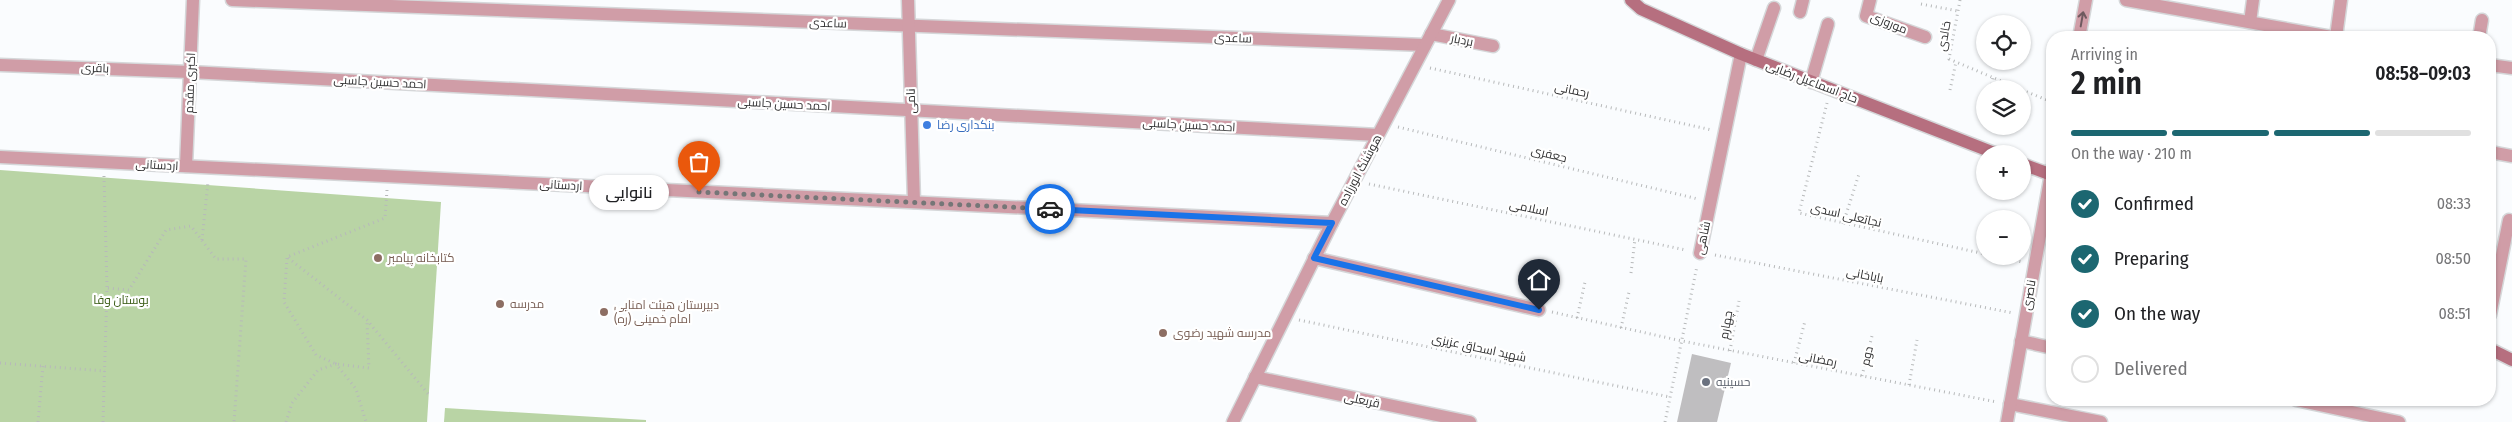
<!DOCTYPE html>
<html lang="en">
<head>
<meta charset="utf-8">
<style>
	body { margin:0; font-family:"Fira Sans Condensed",Cairo,sans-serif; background:#f2f2f2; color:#202124; height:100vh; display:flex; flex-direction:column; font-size:19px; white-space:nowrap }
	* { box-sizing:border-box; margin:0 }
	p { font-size:16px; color:#757577 }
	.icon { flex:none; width:28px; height:28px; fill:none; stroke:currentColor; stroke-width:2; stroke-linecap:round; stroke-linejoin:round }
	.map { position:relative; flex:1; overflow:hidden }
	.side { position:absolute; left:2046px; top:31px; width:450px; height:375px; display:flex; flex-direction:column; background:#fff; border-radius:20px; box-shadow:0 1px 4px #0004 }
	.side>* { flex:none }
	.controls { position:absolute; left:1976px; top:15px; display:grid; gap:10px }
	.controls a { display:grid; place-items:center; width:55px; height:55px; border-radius:50%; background:#fff; box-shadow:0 1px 4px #0004; font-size:25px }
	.pin { position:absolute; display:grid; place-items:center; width:42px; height:42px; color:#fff; margin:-51px -21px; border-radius:50% 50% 50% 0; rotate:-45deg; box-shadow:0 0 5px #0007 }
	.pin .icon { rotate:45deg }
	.courier { position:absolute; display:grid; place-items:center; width:50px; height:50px; margin:-25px; border:4px solid #1a73e8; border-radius:50%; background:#fff; color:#222; box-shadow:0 1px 6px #0007 }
	.bubble { position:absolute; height:35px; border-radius:18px; background:#fff; box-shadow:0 1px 4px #0004; font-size:16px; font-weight:600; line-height:35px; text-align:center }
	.summary em { font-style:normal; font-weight:600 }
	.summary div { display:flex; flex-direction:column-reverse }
	.summary { display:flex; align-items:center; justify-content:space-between; height:85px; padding:0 25px }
	h1 { font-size:32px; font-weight:600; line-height:38px }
	.bar { display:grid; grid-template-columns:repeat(4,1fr); gap:8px 5px; align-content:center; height:60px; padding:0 25px }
	.bar i { height:6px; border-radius:4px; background:#e0e0e0 }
	.bar .active { background:#1c6771 }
	.bar p { grid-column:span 4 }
	ol { padding:0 25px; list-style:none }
	li { display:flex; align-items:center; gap:15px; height:55px }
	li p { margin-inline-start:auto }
	li .icon { padding:5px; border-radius:50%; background:#1c6771; color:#fff; stroke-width:4 }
	li:last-child { color:#757577 }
	li i { width:28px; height:28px; border:2px solid #e0e0e0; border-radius:50% }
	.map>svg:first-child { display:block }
	.green { fill:#b9d4a5 }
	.building { fill:#bfbec0 }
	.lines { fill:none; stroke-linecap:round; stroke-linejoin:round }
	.street-casing { stroke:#d5d7d9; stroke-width:15 }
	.secondary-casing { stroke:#d5d7d9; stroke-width:15 }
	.path { stroke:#b7b9ba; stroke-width:3; stroke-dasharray:1 4; stroke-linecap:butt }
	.street { stroke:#d09da7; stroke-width:12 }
	.secondary { stroke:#b66f7f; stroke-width:12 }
	.oneway { stroke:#6f5a5f }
	.done { stroke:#757677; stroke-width:5; stroke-dasharray:0 9 }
	.route { stroke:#1a73e8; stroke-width:6 }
	.shop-dot { fill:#3f7fe0; stroke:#fff; stroke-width:2 }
	.education-dot { fill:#8d6e63; stroke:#fff; stroke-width:2 }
	.worship-dot { fill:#6b7280; stroke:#fff; stroke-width:2 }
	.labels { text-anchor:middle; stroke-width:4.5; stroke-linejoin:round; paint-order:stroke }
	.street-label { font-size:12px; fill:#2e2e2f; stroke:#fff }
	.shop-label { font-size:12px; fill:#366cbe; stroke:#fff; text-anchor:start }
	.education-label { font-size:12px; fill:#785e54; stroke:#fff; text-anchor:start }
	.park-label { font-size:12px; fill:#375a12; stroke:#fff }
	.worship-label { font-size:12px; fill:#5b616d; stroke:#fff; text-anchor:start }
</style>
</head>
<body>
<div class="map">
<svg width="2512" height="422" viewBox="0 0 2512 422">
	<rect width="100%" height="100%" fill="#fafcfe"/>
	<!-- green -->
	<g class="green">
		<path d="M 0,170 L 441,202 L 427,422 L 0,422 Z"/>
		<path d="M 445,408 L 646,420 L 646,422 L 444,422 Z"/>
	</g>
	<!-- building -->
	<g class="building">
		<path d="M 684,151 L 709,153 L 707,178 L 682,175 Z"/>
		<path d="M 1692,354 L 1731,363 L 1717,422 L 1677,422 Z"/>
	</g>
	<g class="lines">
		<defs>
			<g id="street">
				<path d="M 232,0 L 1425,45"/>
				<path d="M 908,0 L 914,202"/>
				<path d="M 1870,0 L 1866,16 L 1925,37"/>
				<path d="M 2126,0 L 2337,38"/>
				<path d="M 1800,12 L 1803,0"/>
				<path d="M 2250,22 L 2253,0"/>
				<path d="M 1431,34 L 1493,46"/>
				<path d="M 2336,37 L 2341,0"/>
				<path d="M 2079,38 L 2086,0"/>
				<path d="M 2479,38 L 2482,20"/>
				<path d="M 1756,60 L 1774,8"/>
				<path d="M 0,65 L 190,72 L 1378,135"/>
				<path d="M 2490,65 L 2512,68"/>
				<path d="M 1811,82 L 1828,24"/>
				<path d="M 2490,152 L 2512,156"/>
				<path d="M 0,157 L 1332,223"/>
				<path d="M 186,166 L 193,0"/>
				<path d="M 1700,253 L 1741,54"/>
				<path d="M 1314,258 L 1539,310"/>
				<path d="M 2490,315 L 2509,220"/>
				<path d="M 2021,341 L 2052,348"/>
				<path d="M 1255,377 L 1470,422"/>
				<path d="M 2296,400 L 2399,422"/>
				<path d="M 2010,404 L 2101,422"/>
				<path d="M 1233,422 L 1332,223 L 1449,0"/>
				<path d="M 2007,422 L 2052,168"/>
			</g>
			<g id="secondary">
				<path d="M 1631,0 L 1641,9 L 1741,54 L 1997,154"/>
				<path d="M 2022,164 L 2052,175"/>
				<path d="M 2490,349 L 2512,360"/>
			</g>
		</defs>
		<!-- street casing -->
		<use href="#street" class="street-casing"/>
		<!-- secondary casing -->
		<use href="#secondary" class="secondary-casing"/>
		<!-- path -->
		<g class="path">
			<path d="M 1960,0 L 1949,59 L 2020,89"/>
			<path d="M 1921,4 L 1958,11"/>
			<path d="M 1430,68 L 1712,130"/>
			<path d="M 1991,89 L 1993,77"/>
			<path d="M 1950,90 L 1956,62"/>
			<path d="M 2022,90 L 2052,102"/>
			<path d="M 1827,103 L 1799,213 L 1985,254"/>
			<path d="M 1398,127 L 1698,199"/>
			<path d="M 104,176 L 107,288"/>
			<path d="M 1369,184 L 1686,250"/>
			<path d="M 387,190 L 385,218 L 287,257 L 367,320 L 429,395"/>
			<path d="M 1843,224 L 1859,174"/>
			<path d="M 202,240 L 208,182"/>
			<path d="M 1715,255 L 2013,313"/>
			<path d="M 1995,256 L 2022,262"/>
			<path d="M 287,258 L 284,302 L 316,355 L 336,364 L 369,368 L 367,321"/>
			<path d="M 1631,273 L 1635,239"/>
			<path d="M 1552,312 L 1682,341 L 1997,402"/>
			<path d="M 1577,318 L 1585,282"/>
			<path d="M 1299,320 L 1670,397"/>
			<path d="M 1621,328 L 1629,292"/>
			<path d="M 1730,351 L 1739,301"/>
			<path d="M 0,363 L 105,371"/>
			<path d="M 1794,363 L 1805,321"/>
			<path d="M 1862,376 L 1872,336"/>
			<path d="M 1909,385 L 1917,340"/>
			<path d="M 38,422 L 43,366"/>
			<path d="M 103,422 L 107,288 L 129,290 L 166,230 L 191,226 L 216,259 L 246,259 L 234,422"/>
			<path d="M 286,422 L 292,403 L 318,370 L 336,364 L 356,389 L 366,422"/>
			<path d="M 1665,422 L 1697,266"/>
		</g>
		<!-- street -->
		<use href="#street" class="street"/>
		<!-- secondary -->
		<use href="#secondary" class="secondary"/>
	</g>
	<!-- one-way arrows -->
	<defs><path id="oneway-shaft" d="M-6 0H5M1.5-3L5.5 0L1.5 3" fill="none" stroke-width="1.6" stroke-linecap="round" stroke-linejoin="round" transform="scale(1.25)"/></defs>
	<use class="oneway" href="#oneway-shaft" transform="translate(2082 19) rotate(-80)"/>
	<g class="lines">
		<!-- done -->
		<path class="done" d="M 699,192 L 1050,209"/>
		<!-- route -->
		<path class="route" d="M 1050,209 L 1332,223 L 1314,258 L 1539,310"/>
	</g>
	<!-- markers -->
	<circle class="shop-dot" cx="927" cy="125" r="5"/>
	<g class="education-dot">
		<circle cx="378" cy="258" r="5"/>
		<circle cx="500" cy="304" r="5"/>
		<circle cx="604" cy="312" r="5"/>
		<circle cx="1163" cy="333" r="5"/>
	</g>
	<circle class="worship-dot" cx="1706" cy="382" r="5"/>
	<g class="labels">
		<!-- street labels -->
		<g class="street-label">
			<text transform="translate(828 23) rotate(2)" y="4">ساعدی</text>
			<text transform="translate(1889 23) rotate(22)" y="4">موروزی</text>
			<text transform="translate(1944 36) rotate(-80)" y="4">خالدی</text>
			<text transform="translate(1233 38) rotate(2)" y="4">ساعدی</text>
			<text transform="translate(1462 40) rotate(11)" y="4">بردبار</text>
			<text transform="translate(95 68) rotate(2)" y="4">باقری</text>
			<text transform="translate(380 82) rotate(3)" y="4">احمد حسین جاسبی</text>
			<text transform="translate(1812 82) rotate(21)" y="4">حاج اسماعیل رضایی</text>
			<text transform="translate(190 83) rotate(-88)" y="4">اکبری مقدم</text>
			<text transform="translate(1572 90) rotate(12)" y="4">رحمانی</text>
			<text transform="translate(911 101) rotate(-92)" y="4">نامی</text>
			<text transform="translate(784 104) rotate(3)" y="4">احمد حسین جاسبی</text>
			<text transform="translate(1189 125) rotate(3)" y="4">احمد حسین جاسبی</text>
			<text transform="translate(1549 154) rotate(14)" y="4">جعفری</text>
			<text transform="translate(157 165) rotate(3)" y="4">اردستانی</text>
			<text transform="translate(1360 170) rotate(-62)" y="4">هوشنگ انورزاده</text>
			<text transform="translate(561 185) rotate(3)" y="4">اردستانی</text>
			<text transform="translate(1529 208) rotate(12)" y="4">اسلامی</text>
			<text transform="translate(1846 215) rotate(13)" y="4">نجاتعلی اسدی</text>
			<text transform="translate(1703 238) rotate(-78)" y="4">شاهی</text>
			<text transform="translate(1865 275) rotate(11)" y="4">باباخانی</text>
			<text transform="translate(2029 295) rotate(-80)" y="4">ناصری</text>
			<text transform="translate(1726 325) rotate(-80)" y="4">چهارم</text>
			<text transform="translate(1479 348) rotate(12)" y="4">شهید اسحاق عزیزی</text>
			<text transform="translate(1867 356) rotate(-77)" y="4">دوم</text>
			<text transform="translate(1818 359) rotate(11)" y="4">رمضانی</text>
			<text transform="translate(1362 400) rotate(12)" y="4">قربعلی</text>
		</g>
		<!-- shop labels -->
		<g class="shop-label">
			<text x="937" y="129">بنکداری رضا</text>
		</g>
		<!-- education labels -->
		<g class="education-label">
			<text x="388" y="262">کتابخانه پیامبر</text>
			<text x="510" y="308">مدرسه</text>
			<text x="614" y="309">دبیرستان هیئت امنایی<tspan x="614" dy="14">امام خمینی (ره)</tspan></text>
			<text x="1173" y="337">مدرسه شهید رضوی</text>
		</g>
		<!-- park labels -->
		<g class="park-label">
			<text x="121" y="304">بوستان وفا</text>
		</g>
		<!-- worship labels -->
		<g class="worship-label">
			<text x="1716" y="386">حسینیه</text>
		</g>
	</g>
</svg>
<div class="controls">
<a><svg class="icon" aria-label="locate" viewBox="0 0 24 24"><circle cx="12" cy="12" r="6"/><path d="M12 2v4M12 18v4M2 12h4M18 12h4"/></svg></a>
<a><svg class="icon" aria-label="layers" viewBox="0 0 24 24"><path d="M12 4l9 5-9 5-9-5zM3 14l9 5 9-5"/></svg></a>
<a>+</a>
<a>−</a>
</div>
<div class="pin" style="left:699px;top:192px;background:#ea580c"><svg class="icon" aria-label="bag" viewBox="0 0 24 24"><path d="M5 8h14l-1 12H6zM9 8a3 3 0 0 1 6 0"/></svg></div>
<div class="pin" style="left:1539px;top:310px;background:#1f2937"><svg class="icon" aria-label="home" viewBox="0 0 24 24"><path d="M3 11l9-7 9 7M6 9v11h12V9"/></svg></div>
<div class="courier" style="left:1050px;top:209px"><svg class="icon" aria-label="car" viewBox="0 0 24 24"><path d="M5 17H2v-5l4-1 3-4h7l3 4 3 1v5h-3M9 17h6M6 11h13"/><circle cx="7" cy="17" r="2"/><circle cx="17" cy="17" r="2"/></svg></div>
<div class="bubble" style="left:589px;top:175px;width:80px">نانوایی</div>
<section class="side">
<div class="summary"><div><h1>2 min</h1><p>Arriving in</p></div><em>08:58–09:03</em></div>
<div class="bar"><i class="active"></i><i class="active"></i><i class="active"></i><i></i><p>On the way · 210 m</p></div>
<ol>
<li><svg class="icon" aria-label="check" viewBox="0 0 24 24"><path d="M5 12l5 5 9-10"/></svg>Confirmed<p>08:33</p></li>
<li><svg class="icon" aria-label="check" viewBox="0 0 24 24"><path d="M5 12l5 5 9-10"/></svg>Preparing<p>08:50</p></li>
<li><svg class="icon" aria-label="check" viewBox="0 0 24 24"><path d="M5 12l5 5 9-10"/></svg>On the way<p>08:51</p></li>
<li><i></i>Delivered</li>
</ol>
</section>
</div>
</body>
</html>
